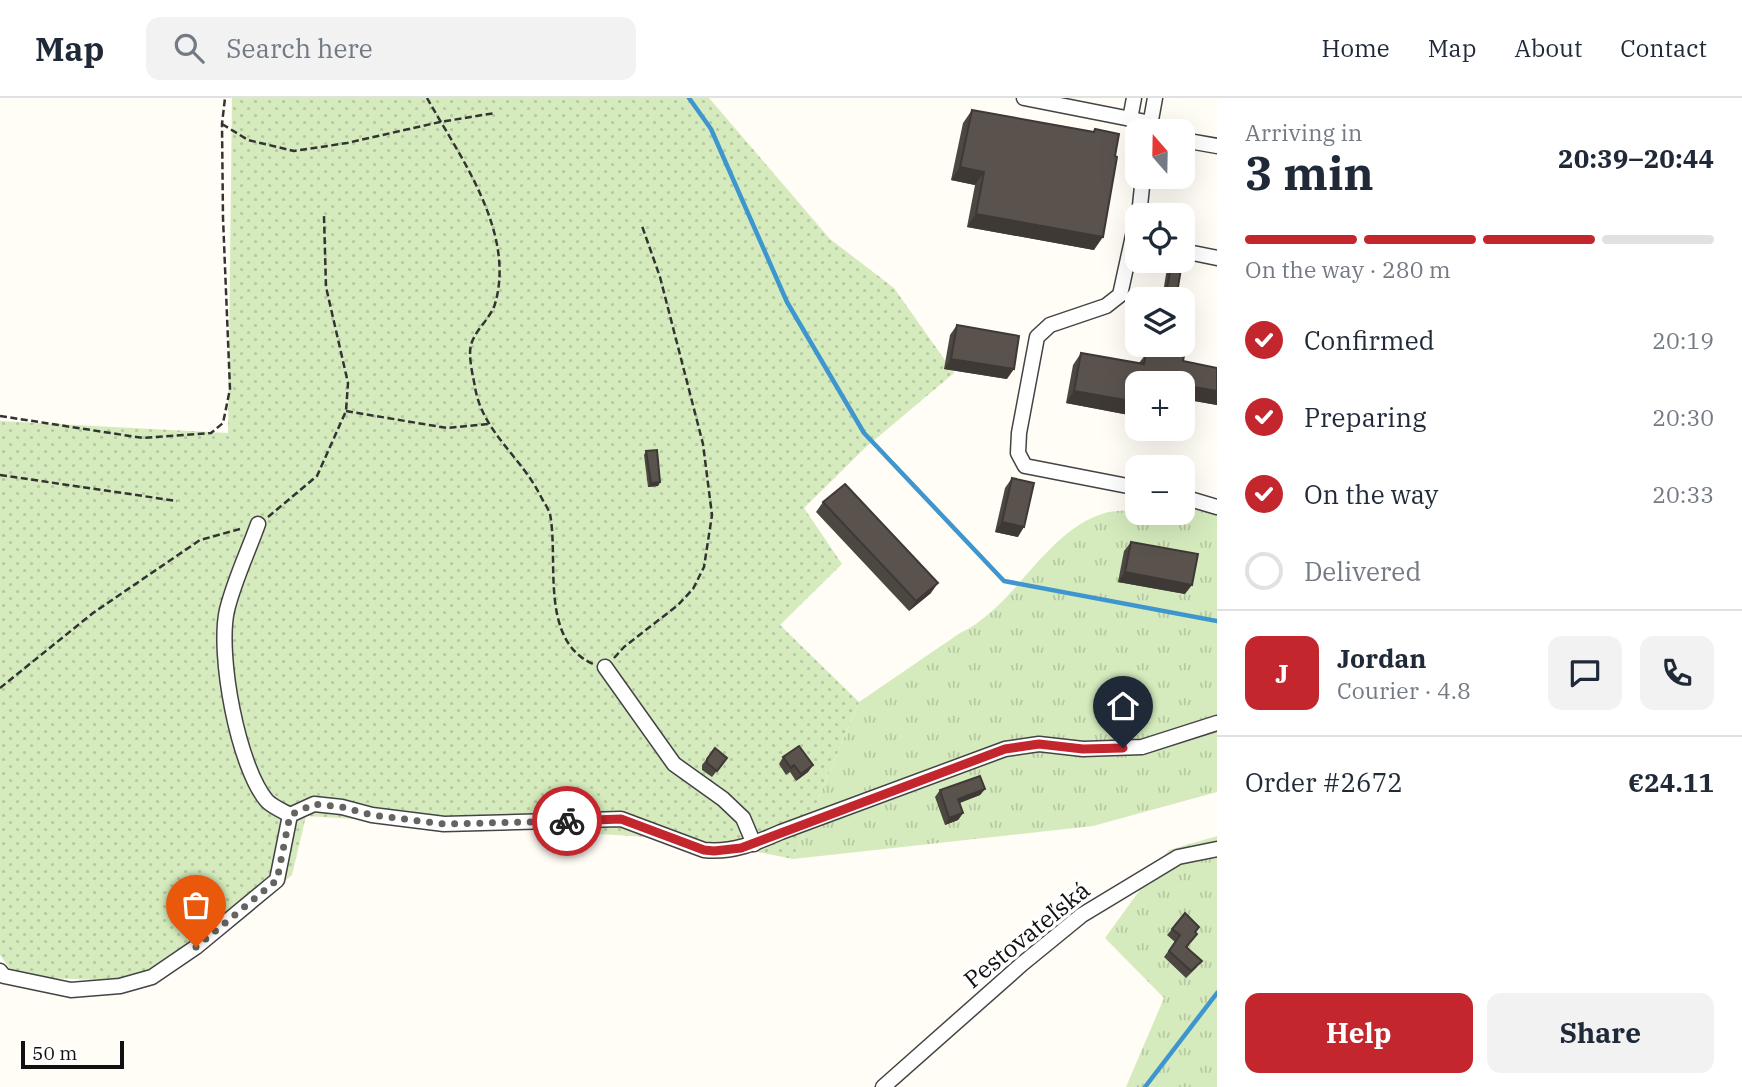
<!DOCTYPE html>
<html lang="en">
<head>
<meta charset="utf-8">
<style>
	body { margin:0; font-family:"IBM Plex Serif",serif; background:#f2f2f3; color:#1f2937; height:100vh; display:flex; flex-direction:column; font-size:26px; white-space:nowrap }
	* { box-sizing:border-box; margin:0 }
	p { font-size:23px; color:#747a83 }
	.icon { flex:none; width:38px; height:38px; fill:none; stroke:currentColor; stroke-width:2; stroke-linecap:round; stroke-linejoin:round }
	.map { position:relative; flex:1; overflow:hidden }
	.drawer { display:flex; flex-direction:column; background:#fff; width:525px }
	.drawer>* { flex:none }
	.needle { width:46px; rotate:340deg }
	.fabs { position:absolute; left:1125px; top:21px; display:grid; gap:14px }
	.fabs a { display:grid; place-items:center; width:70px; height:70px; border-radius:14px; background:#fff; box-shadow:0 7px 28px #0002; font-size:35px }
	.scale { position:absolute; left:21px; bottom:18px; width:103px; box-sizing:border-box; padding-left:7px; border:4px solid #111; border-top:0; font-size:19px; line-height:24px; white-space:nowrap; color:#111; -webkit-text-stroke:5px #fff; paint-order:stroke }
	.pin { position:absolute; display:grid; place-items:center; width:60px; height:60px; color:#fff; margin:-72px -30px; border-radius:50% 50% 50% 0; rotate:-45deg; box-shadow:0 0 7px #0007 }
	.pin .icon { rotate:45deg }
	.courier { position:absolute; display:grid; place-items:center; width:70px; height:70px; margin:-35px; border:5px solid #c4262e; border-radius:50%; background:#fff; color:#222; box-shadow:0 2px 9px #0007 }
	.head em { font-style:normal; font-weight:800 }
	.head div { display:flex; flex-direction:column-reverse }
	.head { display:flex; align-items:center; justify-content:space-between; height:119px; padding:0 28px }
	h1 { font-size:46px; font-weight:800; line-height:52px }
	.bar { display:grid; grid-template-columns:repeat(4,1fr); gap:10px 7px; align-content:center; height:84px; padding:0 28px }
	.bar i { height:9px; border-radius:5px; background:#e0e1e3 }
	.bar .current { background:#c4262e }
	.bar p { grid-column:span 4 }
	.line { display:flex; align-items:center; gap:18px; padding:0 28px; border-top:2px solid #e0e1e3 }
	.line div { flex:1 }
	.round { display:grid; place-items:center; flex:none; width:74px; height:74px; border-radius:14px; background:#f2f2f3 }
	ol { padding:0 28px; list-style:none }
	li { display:flex; align-items:center; gap:21px; height:77px }
	li p { margin-inline-start:auto }
	li .icon { padding:7px; border-radius:50%; background:#c4262e; color:#fff; stroke-width:4 }
	li:last-child { color:#747a83 }
	li i { width:38px; height:38px; border:4px solid #e0e1e3; border-radius:50% }
	.primary-button { display:flex; gap:14px; margin-top:auto; padding:14px 28px }
	.primary-button a { flex:1; height:80px; border-radius:14px; background:#c4262e; color:#fff; font-size:28px; font-weight:800; line-height:80px; text-align:center }
	.primary-button a+a { background:#f2f2f3; color:#1f2937 }
	header { display:flex; align-items:center; gap:42px; box-sizing:border-box; height:98px; padding:0 35px; background:#fff; border-bottom:2px solid #e0e1e3 }
	header strong { font-size:33px }
	nav { display:flex; gap:38px; margin-inline-start:auto; font-size:24px }
	.search { width:490px; height:63px; background:#f2f2f3; display:flex; align-items:center; gap:18px; box-sizing:border-box; padding:0 24px; border-radius:14px; color:#747a83; font-size:26px }
	main { display:flex; flex:1; min-height:0 }
	.map>svg:first-child { display:block }
	.grass { fill:url(#grass-tufts) }
	.garden { fill:url(#garden-dots) }
	.lines { fill:none; stroke-linecap:round; stroke-linejoin:round }
	.stream { stroke:#3f96cf; stroke-width:4.5 }
	.minor-casing { stroke:#444; stroke-width:17 }
	.path { stroke:#333; stroke-width:2.5; stroke-dasharray:7 3.5; stroke-linecap:butt }
	.minor { stroke:#fff; stroke-width:14 }
	.wall { fill:#4d4742 }
	.shaded-wall { fill:#3f3936 }
	.building { fill:#5a524d; stroke:#3f3936; stroke-width:2 }
	.done { stroke:#646461; stroke-width:7; stroke-dasharray:0 12.6 }
	.route { stroke:#c4262e; stroke-width:9 }
	.labels { text-anchor:middle; stroke-width:7; stroke-linejoin:round; paint-order:stroke }
	.street-label { font-size:24px; fill:#111; stroke:#fff }
</style>
</head>
<body>
<header>
<strong>Map</strong>
<div class="search"><svg class="icon" aria-label="search" viewBox="0 0 24 24"><circle cx="10" cy="10" r="6"/><path d="M15 15l6 6"/></svg>Search here</div>
<nav><a>Home</a><a>Map</a><a>About</a><a>Contact</a></nav>
</header>
<main>
<div class="map">
<svg width="1217" height="989" viewBox="0 0 1217 989">
	<defs>
		<pattern id="grass-tufts" width="24" height="20" patternUnits="userSpaceOnUse" patternTransform="scale(1.75)"><rect width="24" height="20" fill="#d5ebbd"/><path d="M3 7l-1-3M5 7V3M7 7l1-3M15 17l-1-3M17 17v-4M19 17l1-3" fill="none" stroke="#b6c8a1"/></pattern>
		<pattern id="garden-dots" width="8" height="8" patternUnits="userSpaceOnUse" patternTransform="scale(1.75)"><rect width="8" height="8" fill="#d5ebbd"/><path d="M2 2h.1M6 6h.1" fill="none" stroke="#b6c8a1" stroke-width="1.8" stroke-linecap="round"/></pattern>
	</defs>
	<rect width="100%" height="100%" fill="#fffdf5"/>
	<!-- grass -->
	<g class="grass">
		<path d="M 1217,407 L 1217,694 L 1093,728 L 793,761 L 859,604 L 960,535 C 1017,508 1044,433 1105,415 C 1115,412 1127,413 1137,412 L 1138,415 L 1183,415 L 1183,409 Z"/>
		<path d="M 1217,738 L 1217,989 L 1126,989 L 1164,900 L 1105,840 L 1169,752 Z"/>
	</g>
	<!-- garden -->
	<path class="garden" d="M 232,0 L 709,0 L 830,141 L 894,190 L 954,275 L 865,350 L 804,410 L 842,466 L 780,527 L 859,604 L 793,761 L 697,742 L 306,718 L 292,777 L 181,869 L 130,883 L 16,879 L 0,857 L 0,323 L 228,335 Z"/>
	<g class="lines">
		<!-- stream -->
		<g class="stream">
			<path d="M 689,0 L 711,31 L 787,204 L 864,335 L 1004,483 L 1217,523"/>
			<path d="M 1145,989 L 1217,895"/>
		</g>
		<defs>
			<g id="minor">
				<path d="M 1024,0 L 1151,25"/>
				<path d="M 1130,21 L 1134,0"/>
				<path d="M 1149,33 L 1155,0"/>
				<path d="M 1183,42 L 1217,48"/>
				<path d="M 1136,124 L 1120,197 L 1106,208 L 1050,227 L 1037,239 L 1019,335 L 1018,355 L 1025,368 L 1138,390"/>
				<path d="M 1138,127 L 1143,79"/>
				<path d="M 1183,153 L 1217,160"/>
				<path d="M 1183,399 L 1217,409"/>
				<path d="M 258,426 C 248,454 234,483 227,512 C 217,556 238,669 267,703 C 273,709 283,713 290,717"/>
				<path d="M 605,569 L 674,666 L 723,701 L 743,720 L 754,746"/>
				<path d="M 0,873 L 4,878 L 71,892 L 120,888 L 152,879 L 196,849 L 277,782 L 290,717 L 314,706 L 342,709 L 372,717 L 444,726 L 621,721 L 704,752 C 732,755 756,745 781,734 L 1005,651 L 1039,646 L 1083,651 L 1142,649 L 1217,625"/>
				<path d="M 883,989 L 1022,866 L 1082,817 L 1178,759 L 1217,751"/>
			</g>
		</defs>
		<!-- minor casing -->
		<use href="#minor" class="minor-casing"/>
		<!-- path -->
		<g class="path">
			<path d="M 427,0 C 460,59 516,134 495,206 C 490,221 475,232 471,247 C 468,258 473,278 475,289 C 482,333 521,359 540,397 C 543,403 548,410 550,416 C 559,463 539,542 593,566"/>
			<path d="M 222,26 L 248,42 L 294,53 L 347,45 L 440,24 L 495,15"/>
			<path d="M 346,313 L 447,330 L 488,326"/>
			<path d="M 0,318 L 143,340 L 211,335 L 223,325 L 230,291 L 223,120 L 222,26 L 225,0"/>
			<path d="M 0,377 L 177,403"/>
			<path d="M 268,419 L 317,378 L 346,313 L 348,285 L 326,189 L 324,118"/>
			<path d="M 614,560 L 624,549 L 678,507 L 693,491 L 704,469 L 712,417 L 703,346 L 660,179 L 642,128"/>
			<path d="M 0,590 L 93,515 L 200,442 L 240,431"/>
		</g>
		<!-- minor -->
		<use href="#minor" class="minor"/>
	</g>
	<!-- wall -->
	<g class="wall">
		<path d="M 972,12 L 1093,34 L 1095,31 L 1094,152 L 967,129 L 975,87 L 951,82 L 963,25 Z"/>
		<path d="M 1172,164 L 1176,201 L 1162,201 L 1167,170 Z"/>
		<path d="M 957,227 L 1007,281 L 944,271 L 950,237 Z"/>
		<path d="M 1155,247 L 1183,247 L 1183,263 L 1217,270 L 1217,307 L 1183,301 L 1183,285 L 1138,326 L 1127,324 L 1129,317 L 1066,305 L 1073,267 L 1081,255 L 1139,265 L 1146,256 L 1149,257 L 1150,254 Z"/>
		<path d="M 646,353 L 660,384 L 658,388 L 648,389 L 644,357 Z"/>
		<path d="M 1012,380 L 1018,439 L 995,434 L 1005,390 Z"/>
		<path d="M 823,404 L 931,495 L 909,513 L 816,414 Z"/>
		<path d="M 1131,444 L 1185,496 L 1118,484 L 1124,453 Z"/>
		<path d="M 715,650 L 727,660 L 712,679 L 702,672 L 702,667 Z"/>
		<path d="M 783,659 L 813,667 L 808,674 L 796,683 L 790,674 L 786,677 L 779,666 Z"/>
		<path d="M 985,691 L 980,697 L 960,705 L 963,715 L 958,722 L 945,727 L 935,699 L 940,692 Z"/>
		<path d="M 1199,829 L 1187,850 L 1197,869 L 1186,880 L 1164,859 L 1175,844 L 1167,837 L 1172,831 Z"/>
	</g>
	<!-- shaded-wall -->
	<g class="shaded-wall">
		<path d="M 960,69 L 984,74 L 975,87 L 951,82 Z"/>
		<path d="M 976,116 L 1103,139 L 1094,152 L 967,129 Z"/>
		<path d="M 951,261 L 1014,271 L 1007,281 L 944,271 Z"/>
		<path d="M 1183,287 L 1217,293 L 1217,307 L 1183,301 Z"/>
		<path d="M 1074,293 L 1137,304 L 1129,317 L 1066,305 Z"/>
		<path d="M 1136,312 L 1138,312 L 1138,326 L 1127,324 Z"/>
		<path d="M 660,384 L 658,388 L 648,389 L 651,385 Z"/>
		<path d="M 1002,424 L 1024,429 L 1018,439 L 995,434 Z"/>
		<path d="M 1125,474 L 1192,487 L 1185,496 L 1118,484 Z"/>
		<path d="M 938,485 L 931,495 L 909,513 L 916,503 Z"/>
		<path d="M 813,667 L 808,674 L 796,683 L 801,676 Z"/>
		<path d="M 985,691 L 980,697 L 953,707 L 958,701 Z"/>
		<path d="M 963,715 L 958,722 L 945,727 L 949,720 Z"/>
	</g>
	<!-- building -->
	<g class="building">
		<path d="M 972,12 L 1094,34 L 1095,31 L 1119,36 L 1115,58 L 1117,59 L 1103,139 L 976,116 L 984,74 L 960,69 Z"/>
		<path d="M 1172,164 L 1182,165 L 1176,201 L 1165,201 Z"/>
		<path d="M 957,227 L 1019,238 L 1014,271 L 951,261 Z"/>
		<path d="M 1183,246 L 1186,247 L 1183,263 L 1217,270 L 1217,293 L 1183,287 L 1183,285 L 1138,285 L 1138,312 L 1136,312 L 1137,304 L 1074,293 L 1081,255 L 1144,266 L 1146,256 L 1156,258 L 1158,247 Z"/>
		<path d="M 657,352 L 660,384 L 651,385 L 646,353 Z"/>
		<path d="M 1012,380 L 1034,385 L 1024,429 L 1002,424 Z"/>
		<path d="M 845,386 L 938,485 L 916,503 L 823,404 Z"/>
		<path d="M 1131,444 L 1198,456 L 1192,487 L 1125,474 Z"/>
		<path d="M 799,648 L 813,667 L 801,676 L 794,667 L 791,670 L 783,659 Z"/>
		<path d="M 715,650 L 727,660 L 717,673 L 707,665 L 707,661 Z"/>
		<path d="M 980,678 L 985,691 L 958,701 L 963,715 L 949,720 L 940,692 Z"/>
		<path d="M 1185,815 L 1199,829 L 1195,834 L 1197,836 L 1186,849 L 1202,863 L 1191,873 L 1169,853 L 1180,837 L 1172,831 Z"/>
	</g>
	<g class="lines">
		<!-- done -->
		<path class="done" d="M 196,849 L 277,782 L 290,717 L 314,706 L 342,709 L 372,717 L 444,726 L 567,723"/>
		<!-- route -->
		<path class="route" d="M 567,723 L 621,721 L 704,752 L 714,753 L 741,750 L 1005,651 L 1039,646 L 1083,651 L 1123,650"/>
	</g>
	<g class="labels">
		<!-- street labels -->
		<g class="street-label">
			<text transform="translate(1027 837) rotate(-39)" y="8">Pestovateľská</text>
		</g>
	</g>
</svg>
<div class="fabs">
<a><svg class="needle" viewBox="-14 -14 28 28"><path d="M0-13l5 13h-10z" fill="#e53935"/><path d="M0 13l5-13h-10z" fill="#747a83"/></svg></a>
<a><svg class="icon" aria-label="locate" viewBox="0 0 24 24"><circle cx="12" cy="12" r="6"/><path d="M12 2v4M12 18v4M2 12h4M18 12h4"/></svg></a>
<a><svg class="icon" aria-label="layers" viewBox="0 0 24 24"><path d="M12 4l9 5-9 5-9-5zM3 14l9 5 9-5"/></svg></a>
<a>+</a>
<a>−</a>
</div>
<div class="scale">50 m</div>
<div class="pin" style="left:196px;top:849px;background:#ea580c"><svg class="icon" aria-label="bag" viewBox="0 0 24 24"><path d="M5 8h14l-1 12H6zM9 8a3 3 0 0 1 6 0"/></svg></div>
<div class="pin" style="left:1123px;top:650px;background:#1f2937"><svg class="icon" aria-label="home" viewBox="0 0 24 24"><path d="M3 11l9-7 9 7M6 9v11h12V9"/></svg></div>
<div class="courier" style="left:567px;top:723px"><svg class="icon" aria-label="bike" viewBox="0 0 24 24"><circle cx="6" cy="16" r="4"/><circle cx="18" cy="16" r="4"/><path d="M6 16l4-8h5l3 8M10 8l3 8H6M13 5h3"/></svg></div>
</div>
<section class="drawer">
<div class="head"><div><h1>3 min</h1><p>Arriving in</p></div><em>20:39–20:44</em></div>
<div class="bar"><i class="current"></i><i class="current"></i><i class="current"></i><i></i><p>On the way · 280 m</p></div>
<ol>
<li><svg class="icon" aria-label="check" viewBox="0 0 24 24"><path d="M5 12l5 5 9-10"/></svg>Confirmed<p>20:19</p></li>
<li><svg class="icon" aria-label="check" viewBox="0 0 24 24"><path d="M5 12l5 5 9-10"/></svg>Preparing<p>20:30</p></li>
<li><svg class="icon" aria-label="check" viewBox="0 0 24 24"><path d="M5 12l5 5 9-10"/></svg>On the way<p>20:33</p></li>
<li><i></i>Delivered</li>
</ol>
<div class="line" style="height:126px"><b class="round" style="background:#c4262e;color:#fff">J</b><div><b>Jordan</b><p>Courier · 4.8</p></div><a class="round"><svg class="icon" aria-label="chat" viewBox="0 0 24 24"><path d="M4 5h16v11H9l-5 4z"/></svg></a><a class="round"><svg class="icon" aria-label="phone" viewBox="0 0 24 24"><path d="M5 4h4l2 5-3 2q2 4 5 5l2-3 5 2v4C11 20 4 13 5 4z"/></svg></a></div>
<div class="line" style="height:91px"><div>Order #2672</div><b>€24.11</b></div>
<div class="primary-button"><a>Help</a><a>Share</a></div>
</section>
</main>
</body>
</html>
